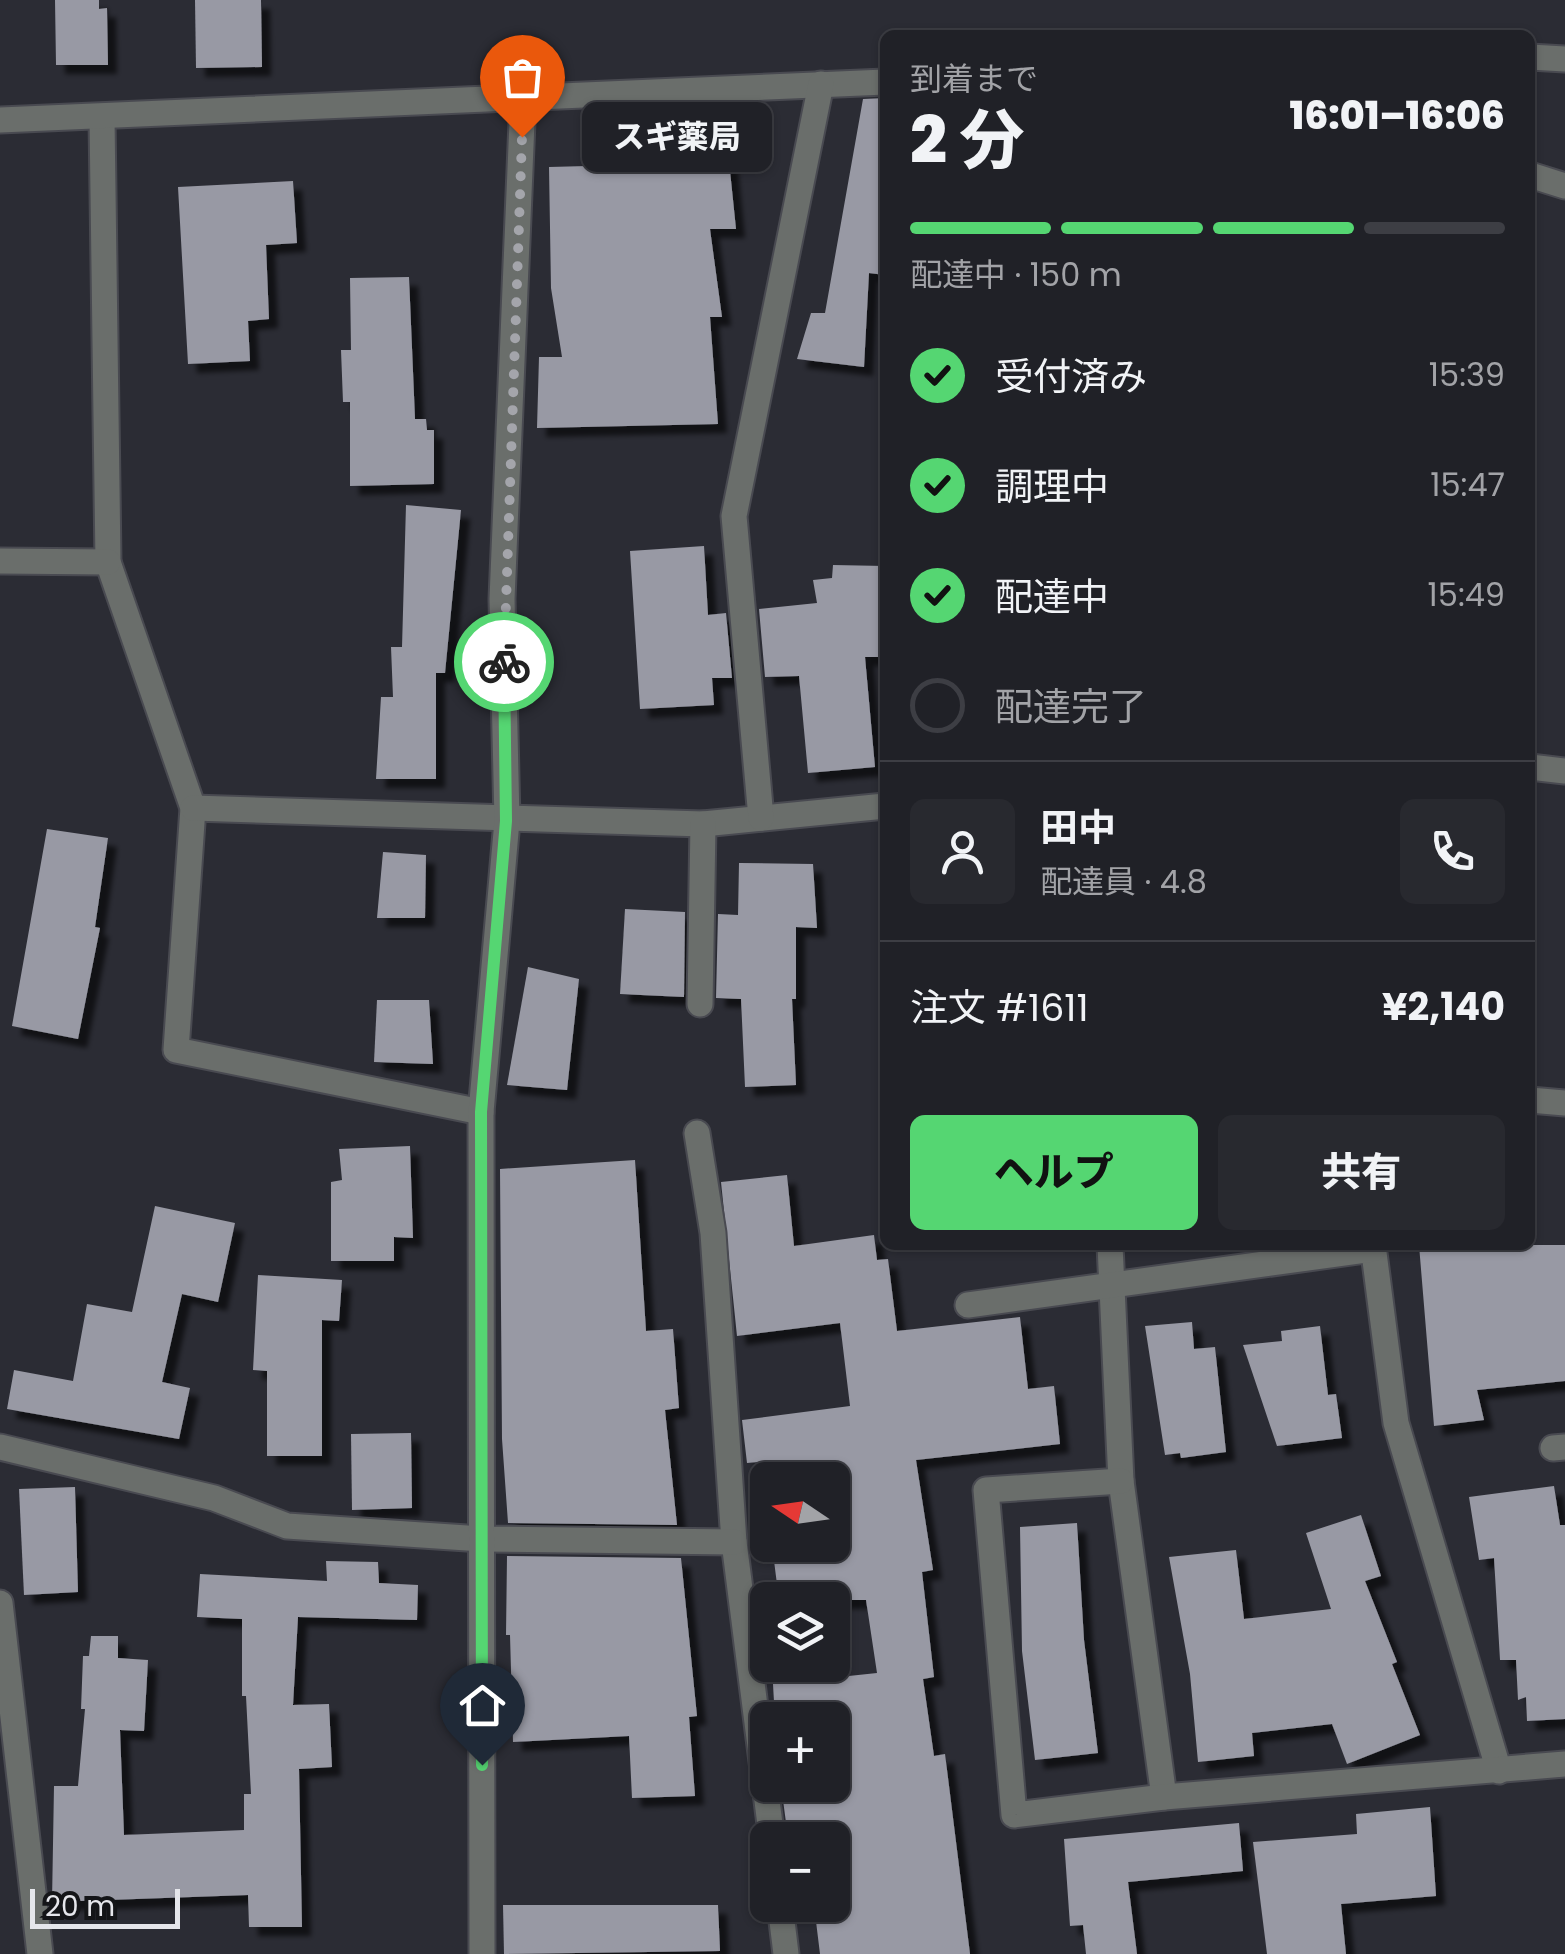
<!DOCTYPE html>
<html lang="ja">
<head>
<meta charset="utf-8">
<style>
	body { margin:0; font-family:Poppins,"Noto Sans JP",sans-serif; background:#28292f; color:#f1f3f6; height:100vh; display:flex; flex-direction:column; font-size:38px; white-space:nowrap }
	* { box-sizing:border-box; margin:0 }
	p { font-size:32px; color:#a2a3a7 }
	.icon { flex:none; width:55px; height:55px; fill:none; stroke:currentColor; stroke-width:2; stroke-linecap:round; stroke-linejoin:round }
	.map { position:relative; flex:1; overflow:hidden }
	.panel { position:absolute; left:880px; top:30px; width:655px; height:1220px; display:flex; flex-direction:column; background:#202127; border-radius:15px; box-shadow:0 2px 8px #0004,0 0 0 2px #3d3e44 }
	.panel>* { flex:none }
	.needle { width:65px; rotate:283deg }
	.fabs { position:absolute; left:750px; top:1462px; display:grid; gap:20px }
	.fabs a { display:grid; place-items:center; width:100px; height:100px; border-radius:15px; background:#202127; box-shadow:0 2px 8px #0004,0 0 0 2px #3d3e44; font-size:50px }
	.scale { position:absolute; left:30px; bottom:25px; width:150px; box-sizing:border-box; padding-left:10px; border:5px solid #e5e6eb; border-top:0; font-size:28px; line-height:35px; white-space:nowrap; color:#e5e6eb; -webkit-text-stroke:8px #141518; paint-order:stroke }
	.pin { position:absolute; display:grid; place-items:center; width:85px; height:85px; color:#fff; margin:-102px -42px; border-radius:50% 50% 50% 0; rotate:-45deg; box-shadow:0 0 10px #0007 }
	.pin .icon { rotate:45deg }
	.courier { position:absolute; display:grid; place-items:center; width:100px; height:100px; margin:-50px; border:8px solid #55d672; border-radius:50%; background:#fff; color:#222; box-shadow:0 2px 12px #0007 }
	.bubble { position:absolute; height:70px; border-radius:15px; background:#202127; box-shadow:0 2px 8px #0004,0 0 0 2px #3d3e44; font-size:32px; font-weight:800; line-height:70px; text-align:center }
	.headline em { font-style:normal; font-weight:800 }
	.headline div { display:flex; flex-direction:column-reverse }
	.headline { display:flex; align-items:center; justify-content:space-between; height:170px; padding:0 30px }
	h1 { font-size:65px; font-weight:800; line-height:75px }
	.bar { display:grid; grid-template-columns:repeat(4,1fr); gap:15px 10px; align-content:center; height:120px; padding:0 30px }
	.bar i { height:12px; border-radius:8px; background:#3d3e44 }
	.bar .on { background:#55d672 }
	.bar p { grid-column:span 4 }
	.line { display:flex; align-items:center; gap:25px; padding:0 30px; border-top:2px solid #3d3e44 }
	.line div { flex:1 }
	.round { display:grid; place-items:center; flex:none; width:105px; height:105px; border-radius:15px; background:#28292f }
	ol { padding:0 30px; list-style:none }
	li { display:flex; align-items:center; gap:30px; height:110px }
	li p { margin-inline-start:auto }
	li .icon { padding:10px; border-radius:50%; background:#55d672; color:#111; stroke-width:4 }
	li:last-child { color:#a2a3a7 }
	li i { width:55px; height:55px; border:5px solid #3d3e44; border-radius:50% }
	.button { display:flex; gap:20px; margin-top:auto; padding:20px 30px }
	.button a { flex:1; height:115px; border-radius:15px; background:#55d672; color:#111; font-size:40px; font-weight:800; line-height:115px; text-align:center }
	.button a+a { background:#28292f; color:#f1f3f6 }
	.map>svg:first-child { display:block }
	.building { fill:#9899a4; filter:url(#shadow) }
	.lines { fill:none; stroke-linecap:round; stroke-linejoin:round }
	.minor-casing { stroke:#494a51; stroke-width:29 }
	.minor { stroke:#6a6e6b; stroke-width:25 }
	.done { stroke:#a4a5ab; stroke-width:10; stroke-dasharray:0 18 }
	.route { stroke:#55d672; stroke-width:12 }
</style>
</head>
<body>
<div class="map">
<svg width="1565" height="1954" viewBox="0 0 1565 1954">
	<defs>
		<filter id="shadow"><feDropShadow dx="9" dy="9" stdDeviation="2.5" flood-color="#0009"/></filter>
	</defs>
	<rect width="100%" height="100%" fill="#2b2c34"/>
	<!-- building -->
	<g class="building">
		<path d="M 55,0 L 99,0 L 99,9 L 107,8 L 108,65 L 56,65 Z"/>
		<path d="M 195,0 L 261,0 L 262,67 L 196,68 Z"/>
		<path d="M 885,98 L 885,275 L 869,273 L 864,367 L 797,359 L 811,313 L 825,313 L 863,99 Z"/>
		<path d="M 663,159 L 729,161 L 736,229 L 710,229 L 722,317 L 710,317 L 718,424 L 537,428 L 539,357 L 562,357 L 551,288 L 549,167 L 663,164 Z"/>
		<path d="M 293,181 L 297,243 L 266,245 L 269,319 L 248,321 L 250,361 L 188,364 L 178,187 Z"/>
		<path d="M 409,277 L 415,419 L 426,419 L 427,430 L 434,430 L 434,484 L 350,486 L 350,402 L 343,402 L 341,350 L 351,350 L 350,278 Z"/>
		<path d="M 406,505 L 461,510 L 445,673 L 436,673 L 436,779 L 376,779 L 381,697 L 393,697 L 391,647 L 402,647 Z"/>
		<path d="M 704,546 L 708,615 L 726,613 L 732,678 L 712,678 L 714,705 L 640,709 L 630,551 Z"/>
		<path d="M 833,565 L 885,566 L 885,657 L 865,657 L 875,767 L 808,773 L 799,676 L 765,677 L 759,609 L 817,603 L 813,580 L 832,578 Z"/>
		<path d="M 47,829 L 108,838 L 95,927 L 100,928 L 78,1039 L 12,1026 Z"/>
		<path d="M 383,852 L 426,855 L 425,918 L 377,918 Z"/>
		<path d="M 739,863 L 813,864 L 817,928 L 796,927 L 796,999 L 792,999 L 796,1085 L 745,1087 L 741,999 L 716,998 L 718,914 L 738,915 Z"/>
		<path d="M 625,909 L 685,912 L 684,997 L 620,994 Z"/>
		<path d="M 528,967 L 579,979 L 567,1090 L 507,1085 Z"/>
		<path d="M 377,1000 L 429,1000 L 433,1064 L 374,1062 Z"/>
		<path d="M 410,1146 L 413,1238 L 394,1237 L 394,1261 L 331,1261 L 331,1182 L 342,1180 L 339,1149 Z"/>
		<path d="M 635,1160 L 646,1331 L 673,1329 L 679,1408 L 665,1410 L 677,1525 L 508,1523 L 502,1439 L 500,1169 Z"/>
		<path d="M 787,1175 L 794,1246 L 874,1235 L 877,1260 L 888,1259 L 897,1331 L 1020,1317 L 1028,1389 L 1054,1386 L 1060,1444 L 916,1460 L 933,1570 L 922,1572 L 934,1677 L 923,1679 L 934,1756 L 945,1754 L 970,1954 L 820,1954 L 814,1905 L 832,1905 L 832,1827 L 787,1830 L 781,1785 L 832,1785 L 832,1720 L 775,1720 L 773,1684 L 877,1673 L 866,1600 L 779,1600 L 772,1545 L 832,1545 L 832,1480 L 768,1480 L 768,1517 L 758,1462 L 747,1463 L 742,1420 L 850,1406 L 840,1323 L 737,1336 L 721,1182 Z"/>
		<path d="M 155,1206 L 235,1223 L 218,1302 L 182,1294 L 162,1382 L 190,1388 L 179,1439 L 7,1409 L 14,1370 L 73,1381 L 87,1304 L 132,1312 Z"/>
		<path d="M 1419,1245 L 1565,1245 L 1565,1381 L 1477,1390 L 1484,1420 L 1434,1426 Z"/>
		<path d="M 258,1275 L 342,1280 L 339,1321 L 322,1320 L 322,1456 L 267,1456 L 267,1371 L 253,1370 Z"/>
		<path d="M 1192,1322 L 1194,1349 L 1215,1347 L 1226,1452 L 1181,1458 L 1180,1453 L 1165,1455 L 1145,1326 Z"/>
		<path d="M 1320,1326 L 1328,1395 L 1336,1394 L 1342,1438 L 1277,1446 L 1243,1345 L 1282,1341 L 1281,1331 Z"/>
		<path d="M 411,1433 L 412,1508 L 352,1510 L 351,1434 Z"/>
		<path d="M 1554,1486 L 1560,1525 L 1565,1525 L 1565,1719 L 1527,1721 L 1526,1697 L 1518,1700 L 1516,1660 L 1500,1660 L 1494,1558 L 1479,1560 L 1469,1497 Z"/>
		<path d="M 75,1487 L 78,1592 L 24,1595 L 19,1489 Z"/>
		<path d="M 1361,1515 L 1381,1576 L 1365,1581 L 1397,1662 L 1392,1664 L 1420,1735 L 1347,1764 L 1332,1724 L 1252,1733 L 1254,1756 L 1198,1762 L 1190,1674 L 1169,1557 L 1236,1550 L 1244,1619 L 1331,1609 L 1306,1533 Z"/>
		<path d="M 1077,1523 L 1084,1640 L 1098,1753 L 1035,1760 L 1022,1651 L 1020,1527 Z"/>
		<path d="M 507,1556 L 681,1558 L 697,1716 L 689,1717 L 695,1796 L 632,1798 L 629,1736 L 513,1742 L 510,1635 L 506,1635 Z"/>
		<path d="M 326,1561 L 378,1562 L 379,1583 L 418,1585 L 417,1620 L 298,1617 L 293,1705 L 329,1704 L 332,1767 L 299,1769 L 302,1927 L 249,1927 L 248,1895 L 52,1902 L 54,1786 L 78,1786 L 85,1709 L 81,1709 L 83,1656 L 89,1656 L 91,1636 L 118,1636 L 118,1658 L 148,1660 L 144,1731 L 120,1730 L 124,1835 L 244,1830 L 244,1794 L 251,1794 L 246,1696 L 242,1696 L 242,1619 L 197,1617 L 200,1574 L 327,1581 Z"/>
		<path d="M 1430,1807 L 1436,1896 L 1341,1904 L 1346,1954 L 1267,1954 L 1253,1842 L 1357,1834 L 1356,1814 Z"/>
		<path d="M 1239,1823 L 1243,1871 L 1128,1882 L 1137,1954 L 1086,1954 L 1083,1925 L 1070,1926 L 1064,1839 Z"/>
		<path d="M 503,1905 L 718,1905 L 720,1951 L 504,1954 Z"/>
	</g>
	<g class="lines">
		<defs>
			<g id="minor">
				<path d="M 1530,57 L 1565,59"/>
				<path d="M 102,118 L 108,562 L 193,808 L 176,1050 L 481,1112"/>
				<path d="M 0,120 L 885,82"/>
				<path d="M 1530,175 L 1565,186"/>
				<path d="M 0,561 L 108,562"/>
				<path d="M 1530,767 L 1565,771"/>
				<path d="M 193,808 L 703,824 L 885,806"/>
				<path d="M 761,818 L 734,516 L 821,84"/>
				<path d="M 700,1004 L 703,824"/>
				<path d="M 1530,1100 L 1565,1103"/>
				<path d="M 697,1133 L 713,1233 L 734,1542 L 772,1840"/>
				<path d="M 1110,1245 L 1121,1481 L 1164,1797"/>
				<path d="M 1373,1245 L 1396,1423 L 1499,1771"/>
				<path d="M 968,1305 L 1373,1249"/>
				<path d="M 0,1447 L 214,1498 L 287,1526 L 482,1539 L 734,1542"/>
				<path d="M 1553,1448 L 1565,1447"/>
				<path d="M 1121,1481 L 986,1490 L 1014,1815 L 1164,1797 L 1565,1764"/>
				<path d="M 0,1603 L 40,1954"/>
				<path d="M 780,1905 L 786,1954"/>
				<path d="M 482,1954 L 481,1112 L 507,821 L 502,599 L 523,98"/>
			</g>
		</defs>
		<!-- minor casing -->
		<use href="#minor" class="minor-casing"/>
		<!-- minor -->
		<use href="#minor" class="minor"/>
	</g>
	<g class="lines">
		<!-- done -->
		<path class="done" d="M 504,662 L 522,137"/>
		<!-- route -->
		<path class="route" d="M 482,1765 L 481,1112 L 506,821 L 504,662"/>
	</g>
</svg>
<div class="fabs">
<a><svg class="needle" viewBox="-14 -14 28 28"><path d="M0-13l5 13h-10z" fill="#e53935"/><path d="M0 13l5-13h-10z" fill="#a2a3a7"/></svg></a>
<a><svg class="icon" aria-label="layers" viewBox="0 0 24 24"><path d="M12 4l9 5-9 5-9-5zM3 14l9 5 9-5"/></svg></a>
<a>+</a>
<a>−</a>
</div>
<div class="scale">20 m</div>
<div class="pin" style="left:522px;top:137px;background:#ea580c"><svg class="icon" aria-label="bag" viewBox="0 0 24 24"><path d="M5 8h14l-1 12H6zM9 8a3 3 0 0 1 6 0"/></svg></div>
<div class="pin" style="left:482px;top:1765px;background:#1f2937"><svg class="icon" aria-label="home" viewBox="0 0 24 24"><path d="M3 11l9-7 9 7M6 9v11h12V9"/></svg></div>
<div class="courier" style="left:504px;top:662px"><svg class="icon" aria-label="bike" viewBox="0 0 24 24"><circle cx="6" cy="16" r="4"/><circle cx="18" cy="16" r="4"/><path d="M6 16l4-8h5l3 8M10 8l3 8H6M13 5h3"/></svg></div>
<div class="bubble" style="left:582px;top:102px;width:190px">スギ薬局</div>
<section class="panel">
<div class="headline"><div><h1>2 分</h1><p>到着まで</p></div><em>16:01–16:06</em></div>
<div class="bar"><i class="on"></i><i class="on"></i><i class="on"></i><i></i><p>配達中 · 150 m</p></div>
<ol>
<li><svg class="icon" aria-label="check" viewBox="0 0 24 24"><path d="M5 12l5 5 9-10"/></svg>受付済み<p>15:39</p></li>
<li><svg class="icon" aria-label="check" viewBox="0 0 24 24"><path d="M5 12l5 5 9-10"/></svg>調理中<p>15:47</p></li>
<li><svg class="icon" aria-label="check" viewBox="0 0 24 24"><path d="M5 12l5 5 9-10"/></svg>配達中<p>15:49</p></li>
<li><i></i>配達完了</li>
</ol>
<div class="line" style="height:180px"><a class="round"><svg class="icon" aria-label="person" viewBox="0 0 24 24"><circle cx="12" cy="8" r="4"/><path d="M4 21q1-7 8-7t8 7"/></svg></a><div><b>田中</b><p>配達員 · 4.8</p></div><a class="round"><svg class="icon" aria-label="phone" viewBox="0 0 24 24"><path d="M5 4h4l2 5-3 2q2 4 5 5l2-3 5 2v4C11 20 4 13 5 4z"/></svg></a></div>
<div class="line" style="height:130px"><div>注文 #1611</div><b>¥2,140</b></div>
<div class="button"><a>ヘルプ</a><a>共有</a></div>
</section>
</div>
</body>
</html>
